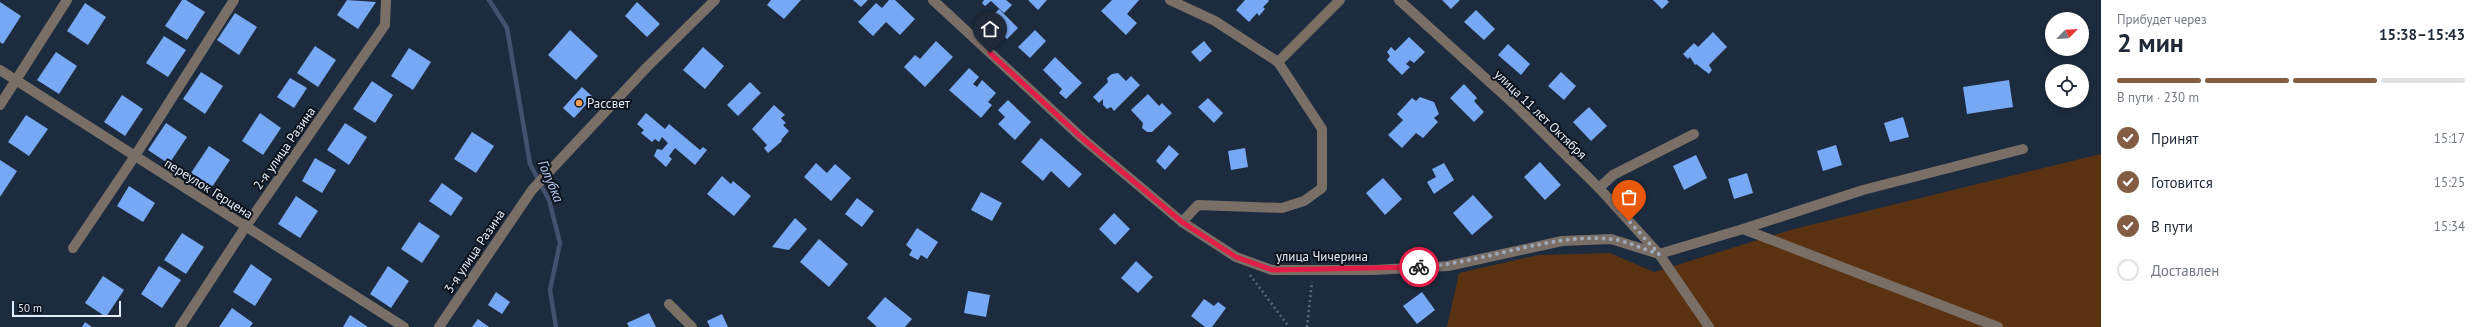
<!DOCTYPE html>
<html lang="ru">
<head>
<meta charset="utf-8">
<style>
	body { margin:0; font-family:"PT Sans",sans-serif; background:#f6f6f7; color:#1f2937; height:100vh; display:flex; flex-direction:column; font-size:15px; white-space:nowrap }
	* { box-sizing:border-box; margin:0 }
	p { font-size:13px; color:#747a83 }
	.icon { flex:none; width:22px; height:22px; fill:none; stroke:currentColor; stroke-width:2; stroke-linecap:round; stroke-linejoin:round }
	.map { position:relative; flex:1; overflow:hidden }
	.side { display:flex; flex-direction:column; background:#fff; width:380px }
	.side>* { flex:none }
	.needle { width:26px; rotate:66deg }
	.controls { position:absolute; left:2045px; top:12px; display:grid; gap:8px }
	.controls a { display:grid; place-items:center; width:44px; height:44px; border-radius:50%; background:#fff; box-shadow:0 2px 6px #0003; font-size:20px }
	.scale { position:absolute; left:12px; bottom:10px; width:109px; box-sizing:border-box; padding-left:4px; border:2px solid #e4edfa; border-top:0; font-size:11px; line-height:14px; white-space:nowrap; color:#e4edfa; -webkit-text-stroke:3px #0d131c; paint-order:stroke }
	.pin { position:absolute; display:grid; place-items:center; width:34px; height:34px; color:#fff; margin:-41px -17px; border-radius:50% 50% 50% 0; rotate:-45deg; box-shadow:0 0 4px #0007 }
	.pin .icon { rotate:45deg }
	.courier { position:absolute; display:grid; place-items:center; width:40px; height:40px; margin:-20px; border:3px solid #e11d48; border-radius:50%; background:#fff; color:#222; box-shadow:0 1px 5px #0007 }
	.headline em { font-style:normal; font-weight:600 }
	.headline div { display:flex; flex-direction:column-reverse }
	.headline { display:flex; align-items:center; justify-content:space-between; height:68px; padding:0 16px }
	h1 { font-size:26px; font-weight:600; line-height:30px }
	.bar { display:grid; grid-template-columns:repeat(4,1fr); gap:6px 4px; align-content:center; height:48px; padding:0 16px }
	.bar i { height:5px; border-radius:3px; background:#e0e1e3 }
	.bar .on { background:#825d44 }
	.bar p { grid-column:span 4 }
	ol { padding:0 16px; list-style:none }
	li { display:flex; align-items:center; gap:12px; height:44px }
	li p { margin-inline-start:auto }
	li .icon { padding:4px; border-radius:50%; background:#825d44; color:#fff; stroke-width:4 }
	li:last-child { color:#747a83 }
	li i { width:22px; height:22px; border:2px solid #e0e1e3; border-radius:50% }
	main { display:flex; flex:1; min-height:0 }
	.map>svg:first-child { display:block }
	.green { fill:#593212 }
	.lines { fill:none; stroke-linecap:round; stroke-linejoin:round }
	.stream { stroke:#44506c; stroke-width:4.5 }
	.building { fill:#76a8f3 }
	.path { stroke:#5e6b7c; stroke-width:2.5; stroke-dasharray:2 3; stroke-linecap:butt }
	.minor { stroke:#7a6f67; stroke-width:10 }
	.done { stroke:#9ea9b8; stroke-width:4; stroke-dasharray:0 7.2 }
	.route { stroke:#e11d48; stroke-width:5 }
	.poi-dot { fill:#fc9d53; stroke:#0d131c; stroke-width:1.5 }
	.labels { text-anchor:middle; stroke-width:4; stroke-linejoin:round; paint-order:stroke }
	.poi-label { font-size:13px; fill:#e4edfa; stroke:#0d131c; text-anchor:start }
	.street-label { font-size:13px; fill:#e4edfa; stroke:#0d131c }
	.water-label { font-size:14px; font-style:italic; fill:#b0c9f0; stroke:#0d131c }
</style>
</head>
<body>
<main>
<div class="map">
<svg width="2101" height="327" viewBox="0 0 2101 327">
	<rect width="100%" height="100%" fill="#1d2b3e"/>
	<!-- green -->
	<path class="green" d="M 2101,154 L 2101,327 L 1447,327 L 1459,273 L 1538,255 L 1610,253 L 1654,272 L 1794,229 Z"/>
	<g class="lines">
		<!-- stream -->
		<path class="stream" d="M 489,0 L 507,28 L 530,164 L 549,200 L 560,243 L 550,290 L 556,327"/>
	</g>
	<!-- building -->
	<g class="building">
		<path d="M 182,0 L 186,0 L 205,12 L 187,40 L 165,26 Z"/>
		<path d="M 347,0 L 376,2 L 358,29 L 337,15 Z"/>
		<path d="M 771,0 L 801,0 L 784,19 L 767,5 Z"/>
		<path d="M 853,0 L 868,0 L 861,7 Z"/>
		<path d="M 889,0 L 895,0 L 915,19 L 900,35 L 886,22 L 873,36 L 858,22 L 876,3 L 882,8 Z"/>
		<path d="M 984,0 L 1006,0 L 1012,5 L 1004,13 L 991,1 L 985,6 L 982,3 Z"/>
		<path d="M 1028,0 L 1047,0 L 1038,10 Z"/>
		<path d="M 1112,0 L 1139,0 L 1127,14 L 1137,23 L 1126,35 L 1101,11 Z"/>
		<path d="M 1245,0 L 1268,0 L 1269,1 L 1263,7 L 1265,9 L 1259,16 L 1257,13 L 1249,22 L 1236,10 Z"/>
		<path d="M 1442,0 L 1460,0 L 1451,9 Z"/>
		<path d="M 1653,0 L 1667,0 L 1669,2 L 1662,9 Z"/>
		<path d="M 0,2 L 21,16 L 3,44 L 0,42 Z"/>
		<path d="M 637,2 L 660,24 L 647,37 L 625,16 Z"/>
		<path d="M 85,3 L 106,17 L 88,45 L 67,31 Z"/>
		<path d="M 999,9 L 1018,28 L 1007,39 L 988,21 Z"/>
		<path d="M 1476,10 L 1495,29 L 1484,40 L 1464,22 Z"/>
		<path d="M 235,13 L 257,27 L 239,55 L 217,40 Z"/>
		<path d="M 570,30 L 598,56 L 576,80 L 548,55 Z"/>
		<path d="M 1035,30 L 1046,41 L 1030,58 L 1018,47 Z"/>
		<path d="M 1713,32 L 1727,47 L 1709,65 L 1712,70 L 1709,74 L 1696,64 L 1695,65 L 1690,57 L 1688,59 L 1683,54 L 1694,43 L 1698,47 Z"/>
		<path d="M 164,36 L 186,50 L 168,77 L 146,63 Z"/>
		<path d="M 1409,37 L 1425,52 L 1414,63 L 1410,60 L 1406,64 L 1410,67 L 1402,75 L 1387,60 L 1390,56 L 1387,52 L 1391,47 L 1395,51 Z"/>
		<path d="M 936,41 L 953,57 L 925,87 L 904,67 L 915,55 L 920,59 Z"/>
		<path d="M 1204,41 L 1212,51 L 1200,62 L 1191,52 Z"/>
		<path d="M 1508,44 L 1530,64 L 1521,75 L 1498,55 Z"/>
		<path d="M 315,46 L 336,60 L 318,87 L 297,73 Z"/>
		<path d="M 703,47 L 724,66 L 705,89 L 683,70 Z"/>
		<path d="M 409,48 L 431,62 L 413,90 L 391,76 Z"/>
		<path d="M 56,52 L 77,66 L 59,94 L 37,80 Z"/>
		<path d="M 1055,57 L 1082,83 L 1066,99 L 1059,93 L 1062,89 L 1043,70 Z"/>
		<path d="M 969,68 L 979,77 L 973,84 L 977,87 L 982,80 L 996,93 L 988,102 L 992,105 L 981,118 L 949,90 Z"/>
		<path d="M 201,72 L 223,86 L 205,114 L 183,99 Z"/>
		<path d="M 1561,72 L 1576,86 L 1564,100 L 1548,86 Z"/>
		<path d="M 1118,73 L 1126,81 L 1131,76 L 1140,85 L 1114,111 L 1111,107 L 1107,109 L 1103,105 L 1103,99 L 1099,103 L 1093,97 L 1108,82 L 1107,78 L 1112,74 Z"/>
		<path d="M 290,78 L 307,88 L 294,108 L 277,97 Z"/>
		<path d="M 2009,80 L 2013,107 L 1967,114 L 1963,87 Z"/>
		<path d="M 372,81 L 393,95 L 375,123 L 353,109 Z"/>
		<path d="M 750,82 L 761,93 L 738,116 L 727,105 Z"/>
		<path d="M 1464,84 L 1477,98 L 1474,101 L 1484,112 L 1474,122 L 1450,98 Z"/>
		<path d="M 582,87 L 593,97 L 574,118 L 563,108 Z"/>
		<path d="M 1148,94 L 1159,106 L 1162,103 L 1172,113 L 1152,132 L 1147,132 L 1142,128 L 1143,123 L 1131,110 Z"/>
		<path d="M 122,95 L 143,109 L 125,136 L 104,122 Z"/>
		<path d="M 1420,97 L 1434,102 L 1439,114 L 1434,118 L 1438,122 L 1423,138 L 1416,133 L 1402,148 L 1388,135 L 1403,120 L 1397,114 L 1412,98 L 1416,101 Z"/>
		<path d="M 1208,98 L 1223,113 L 1214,123 L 1198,107 Z"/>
		<path d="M 1008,100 L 1031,122 L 1015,140 L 998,124 L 1005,117 L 998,110 Z"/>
		<path d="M 774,105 L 785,115 L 781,118 L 786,123 L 783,125 L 789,131 L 781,140 L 782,141 L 768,153 L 764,148 L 767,145 L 752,129 Z"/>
		<path d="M 1589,107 L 1607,126 L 1591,141 L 1573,122 Z"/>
		<path d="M 260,113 L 281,128 L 263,155 L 242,141 Z"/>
		<path d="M 646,113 L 665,129 L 669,124 L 700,150 L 703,147 L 707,150 L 695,165 L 675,148 L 669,156 L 672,159 L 666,167 L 654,156 L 657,149 L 662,150 L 668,143 L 662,137 L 659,142 L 655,139 L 652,142 L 641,133 L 644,130 L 637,124 Z"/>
		<path d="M 26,115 L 48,129 L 29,156 L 8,142 Z"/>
		<path d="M 1903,117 L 1909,137 L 1890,142 L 1884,123 Z"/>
		<path d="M 166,123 L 187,137 L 169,164 L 148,150 Z"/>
		<path d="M 345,123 L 367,137 L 349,165 L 327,150 Z"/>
		<path d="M 472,132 L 494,146 L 476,173 L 454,159 Z"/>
		<path d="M 1041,138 L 1082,174 L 1069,188 L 1051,171 L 1043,181 L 1021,162 Z"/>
		<path d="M 1169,145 L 1179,154 L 1165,170 L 1156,161 Z"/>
		<path d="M 1836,145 L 1842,165 L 1823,171 L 1817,151 Z"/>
		<path d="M 209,146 L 230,160 L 212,187 L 191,173 Z"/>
		<path d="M 1245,148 L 1248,167 L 1231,170 L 1228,151 Z"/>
		<path d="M 1696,155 L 1707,178 L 1684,190 L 1673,166 Z"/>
		<path d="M 315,158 L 336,170 L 322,193 L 302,181 Z"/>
		<path d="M 0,160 L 17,171 L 0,197 Z"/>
		<path d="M 1540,162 L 1561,185 L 1545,200 L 1524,177 Z"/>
		<path d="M 816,163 L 827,173 L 835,164 L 851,178 L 831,201 L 804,177 Z"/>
		<path d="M 1444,163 L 1454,180 L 1434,194 L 1427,182 L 1436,177 L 1432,169 Z"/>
		<path d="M 1747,173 L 1753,193 L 1734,199 L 1728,179 Z"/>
		<path d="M 722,176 L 731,184 L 733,181 L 751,196 L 734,216 L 707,194 Z"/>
		<path d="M 1383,178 L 1402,199 L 1385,215 L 1366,193 Z"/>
		<path d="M 442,183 L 463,198 L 451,216 L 429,201 Z"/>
		<path d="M 129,186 L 155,203 L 143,222 L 117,206 Z"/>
		<path d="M 981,192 L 1002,203 L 992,221 L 971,210 Z"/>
		<path d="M 1473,195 L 1493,217 L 1472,235 L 1453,213 Z"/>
		<path d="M 296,196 L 318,211 L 300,238 L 278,224 Z"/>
		<path d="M 857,198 L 874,211 L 862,227 L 845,214 Z"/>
		<path d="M 1114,213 L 1130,229 L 1115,245 L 1099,229 Z"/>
		<path d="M 795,218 L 807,229 L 789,250 L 772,247 Z"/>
		<path d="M 419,222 L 440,236 L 422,263 L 401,249 Z"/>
		<path d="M 917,228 L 938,242 L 927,259 L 921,255 L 918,260 L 909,255 L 912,250 L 906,245 Z"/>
		<path d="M 182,233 L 204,247 L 186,274 L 164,260 Z"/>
		<path d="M 819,239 L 848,264 L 829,287 L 800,262 Z"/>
		<path d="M 1136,261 L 1153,277 L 1138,293 L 1121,278 Z"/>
		<path d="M 251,264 L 272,279 L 255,306 L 233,292 Z"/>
		<path d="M 159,266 L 181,280 L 162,308 L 141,294 Z"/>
		<path d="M 388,266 L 409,281 L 391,308 L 370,294 Z"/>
		<path d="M 103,276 L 124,290 L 106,317 L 85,303 Z"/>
		<path d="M 968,291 L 990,295 L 986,317 L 964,313 Z"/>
		<path d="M 496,292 L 510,302 L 502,314 L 488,305 Z"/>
		<path d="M 1422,292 L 1435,310 L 1417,324 L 1403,306 Z"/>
		<path d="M 885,297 L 912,319 L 905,327 L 877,327 L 867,318 Z"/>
		<path d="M 1204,299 L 1214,306 L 1218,302 L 1226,308 L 1212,327 L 1205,327 L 1191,316 Z"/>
		<path d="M 232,308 L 253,323 L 250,327 L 219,327 Z"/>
		<path d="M 649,313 L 656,327 L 629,327 L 627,323 Z"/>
		<path d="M 722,314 L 728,327 L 710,327 L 707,321 Z"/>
		<path d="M 350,315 L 368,327 L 343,327 Z"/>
		<path d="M 478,319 L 489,327 L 472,327 Z"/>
		<path d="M 85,322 L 92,327 L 82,327 Z"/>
	</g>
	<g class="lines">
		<!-- path -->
		<g class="path">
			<path d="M 1250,275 L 1289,327"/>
			<path d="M 1307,327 L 1312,282"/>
		</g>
		<!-- minor -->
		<g class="minor">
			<path d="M 933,0 L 1082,138 L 1182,222 L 1236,257 L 1272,270 L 1373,270 L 1448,266 L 1562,241 L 1611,239 L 1659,254"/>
			<path d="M 1170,0 L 1215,21 L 1278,62 L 1340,0"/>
			<path d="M 1399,0 L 1515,105 L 1599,188 L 1659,254 L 1709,327"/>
			<path d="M 0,70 L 404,327"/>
			<path d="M 0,105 L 67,0"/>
			<path d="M 1599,188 L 1613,175 L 1694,134"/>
			<path d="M 1182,222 L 1198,205 L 1282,208 L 1304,201 L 1322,188 L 1322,129 L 1278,62"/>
			<path d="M 1743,229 L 1863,190 L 2023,149"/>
			<path d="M 73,248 L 135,156 L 234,0"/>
			<path d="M 1659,254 L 1743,229 L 1998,327"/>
			<path d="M 669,304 L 692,327"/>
			<path d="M 180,327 L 246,226 L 385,25 L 386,0"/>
			<path d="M 439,327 L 532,190 L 647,67 L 715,0"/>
		</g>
	</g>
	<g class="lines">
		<!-- done -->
		<path class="done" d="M 1419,267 C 1481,264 1549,233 1610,239 C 1626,240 1644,250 1659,254 L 1629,221"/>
		<!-- route -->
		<path class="route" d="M 990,53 L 1082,138 L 1182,222 L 1236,257 L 1272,270 L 1419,267"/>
	</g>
	<!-- markers -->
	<circle class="poi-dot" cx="579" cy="103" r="4"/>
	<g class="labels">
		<!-- poi labels -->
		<g class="poi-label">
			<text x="587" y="108">Рассвет</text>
		</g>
		<!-- street labels -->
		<g class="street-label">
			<text transform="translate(1541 114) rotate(44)" y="5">улица 11 лет Октября</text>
			<text transform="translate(284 148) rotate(-55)" y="5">2-я улица Разина</text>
			<text transform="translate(209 188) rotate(32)" y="5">переулок Герцена</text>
			<text transform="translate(474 251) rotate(-56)" y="5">3-я улица Разина</text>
			<text x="1322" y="261">улица Чичерина</text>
		</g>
		<!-- water labels -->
		<g class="water-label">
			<text transform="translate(551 181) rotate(67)" y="5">Голубка</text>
		</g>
	</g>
</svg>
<div class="controls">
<a><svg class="needle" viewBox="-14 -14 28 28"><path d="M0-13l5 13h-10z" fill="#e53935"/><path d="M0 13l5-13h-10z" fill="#747a83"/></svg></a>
<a><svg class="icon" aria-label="locate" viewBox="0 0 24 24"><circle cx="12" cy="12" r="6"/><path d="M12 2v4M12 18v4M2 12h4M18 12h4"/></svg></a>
</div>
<div class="scale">50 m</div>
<div class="pin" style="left:1629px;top:221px;background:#ea580c"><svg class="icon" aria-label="bag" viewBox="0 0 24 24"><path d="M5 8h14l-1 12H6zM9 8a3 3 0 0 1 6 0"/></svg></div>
<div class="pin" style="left:990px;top:53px;background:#1f2937"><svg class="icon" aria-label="home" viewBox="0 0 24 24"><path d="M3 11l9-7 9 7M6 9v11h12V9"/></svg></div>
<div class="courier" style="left:1419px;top:267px"><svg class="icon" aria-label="bike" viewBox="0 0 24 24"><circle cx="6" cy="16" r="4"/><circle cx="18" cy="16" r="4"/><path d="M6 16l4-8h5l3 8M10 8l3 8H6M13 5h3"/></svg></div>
</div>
<section class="side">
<div class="headline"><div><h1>2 мин</h1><p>Прибудет через</p></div><em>15:38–15:43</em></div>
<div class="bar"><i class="on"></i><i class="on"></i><i class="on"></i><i></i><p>В пути · 230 m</p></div>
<ol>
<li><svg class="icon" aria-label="check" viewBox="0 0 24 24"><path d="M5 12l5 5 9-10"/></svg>Принят<p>15:17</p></li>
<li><svg class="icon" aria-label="check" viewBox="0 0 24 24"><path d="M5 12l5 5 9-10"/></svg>Готовится<p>15:25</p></li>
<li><svg class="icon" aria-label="check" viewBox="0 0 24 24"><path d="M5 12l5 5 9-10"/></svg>В пути<p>15:34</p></li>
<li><i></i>Доставлен</li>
</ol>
</section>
</main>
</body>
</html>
